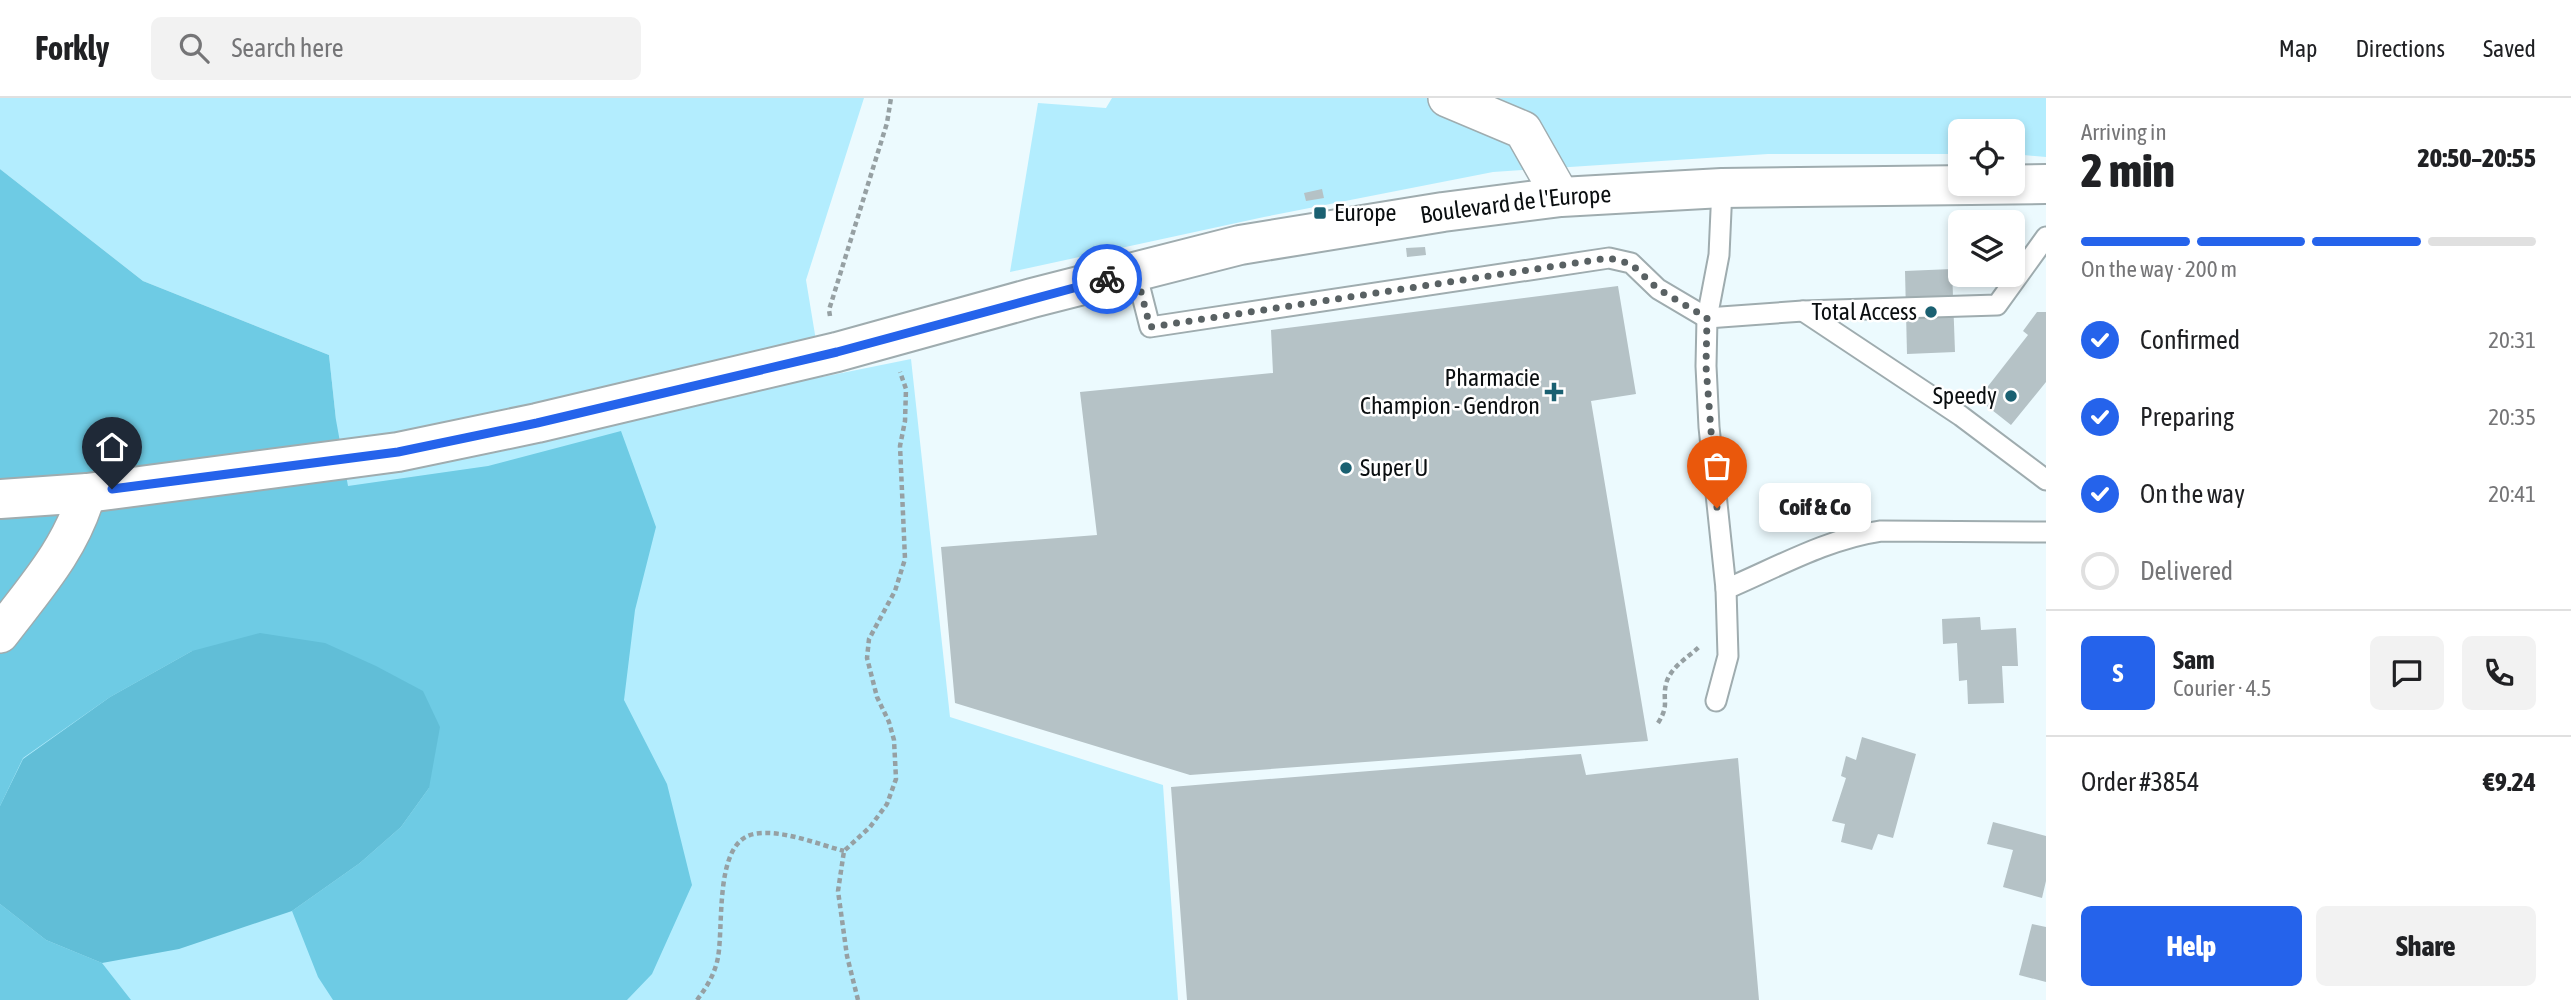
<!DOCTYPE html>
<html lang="en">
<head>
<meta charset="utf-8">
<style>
	body { margin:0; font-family:"Asap Condensed",sans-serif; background:#f2f2f2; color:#202124; height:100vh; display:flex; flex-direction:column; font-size:26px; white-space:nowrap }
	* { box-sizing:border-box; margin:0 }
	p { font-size:23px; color:#757577 }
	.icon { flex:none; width:38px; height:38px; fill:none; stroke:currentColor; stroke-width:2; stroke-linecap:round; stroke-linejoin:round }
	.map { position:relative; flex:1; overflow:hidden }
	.side { display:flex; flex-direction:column; background:#fff; width:525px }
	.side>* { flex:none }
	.fabs { position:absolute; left:1948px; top:21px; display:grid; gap:14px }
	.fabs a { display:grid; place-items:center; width:77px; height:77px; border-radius:10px; background:#fff; box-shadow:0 4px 10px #0003; font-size:35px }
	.pin { position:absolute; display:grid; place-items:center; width:60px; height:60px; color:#fff; margin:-72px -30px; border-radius:50% 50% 50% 0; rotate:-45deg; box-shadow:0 0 7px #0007 }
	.pin .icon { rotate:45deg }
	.courier { position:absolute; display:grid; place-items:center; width:70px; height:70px; margin:-35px; border:5px solid #2563eb; border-radius:50%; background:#fff; color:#222; box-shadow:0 2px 9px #0007 }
	.bubble { position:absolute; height:49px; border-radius:10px; background:#fff; box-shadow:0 4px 10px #0003; font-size:23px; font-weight:800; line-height:49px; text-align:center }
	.headline em { font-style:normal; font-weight:800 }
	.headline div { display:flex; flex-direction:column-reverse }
	.headline { display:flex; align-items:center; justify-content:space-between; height:119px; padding:0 35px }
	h1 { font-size:46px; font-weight:800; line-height:52px }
	.bar { display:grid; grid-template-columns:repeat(4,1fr); gap:10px 7px; align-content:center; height:84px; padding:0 35px }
	.bar i { height:9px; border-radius:5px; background:#e0e0e0 }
	.bar .active { background:#2563eb }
	.bar p { grid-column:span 4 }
	.line { display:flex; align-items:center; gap:18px; padding:0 35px; border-top:2px solid #e0e0e0 }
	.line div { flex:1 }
	.round { display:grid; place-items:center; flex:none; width:74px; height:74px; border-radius:10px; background:#f2f2f2 }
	ol { padding:0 35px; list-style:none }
	li { display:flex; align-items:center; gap:21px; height:77px }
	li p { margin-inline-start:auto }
	li .icon { padding:7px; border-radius:50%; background:#2563eb; color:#fff; stroke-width:4 }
	li:last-child { color:#757577 }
	li i { width:38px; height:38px; border:4px solid #e0e0e0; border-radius:50% }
	.action { display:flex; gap:14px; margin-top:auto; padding:14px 35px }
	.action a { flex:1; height:80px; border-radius:10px; background:#2563eb; color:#fff; font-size:28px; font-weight:800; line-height:80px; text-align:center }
	.action a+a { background:#f2f2f2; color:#202124 }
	header { display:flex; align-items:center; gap:42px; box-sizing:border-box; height:98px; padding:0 35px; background:#fff; border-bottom:2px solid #e0e0e0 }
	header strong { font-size:33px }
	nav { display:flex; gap:38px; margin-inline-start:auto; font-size:24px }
	.search { width:490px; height:63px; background:#f2f2f2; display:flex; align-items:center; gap:18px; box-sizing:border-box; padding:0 24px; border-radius:10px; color:#757577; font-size:26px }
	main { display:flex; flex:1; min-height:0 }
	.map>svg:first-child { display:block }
	.green { fill:#b3edfe }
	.forest { fill:#6ecbe4 }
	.water { fill:#61bed7 }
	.building { fill:#b5c2c6 }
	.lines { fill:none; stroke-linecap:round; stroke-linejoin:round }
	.lane-casing { stroke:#9facaf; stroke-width:23 }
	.street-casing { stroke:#9facaf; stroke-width:40 }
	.secondary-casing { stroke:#9facaf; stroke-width:42 }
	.path { stroke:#96a0a3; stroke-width:4.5; stroke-dasharray:5 3.5; stroke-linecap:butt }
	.lane { stroke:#fff; stroke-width:19 }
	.street { stroke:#fff; stroke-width:37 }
	.secondary { stroke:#fff; stroke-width:38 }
	.done { stroke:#596163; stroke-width:7; stroke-dasharray:0 12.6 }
	.route { stroke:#2563eb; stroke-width:9 }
	.poi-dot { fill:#1a6071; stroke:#fff; stroke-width:2.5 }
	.labels { text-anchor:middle; stroke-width:5; stroke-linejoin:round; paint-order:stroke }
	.street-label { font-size:24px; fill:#0a0e10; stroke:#fff }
	.poi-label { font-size:24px; fill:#0a0e10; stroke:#fff; text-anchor:end }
</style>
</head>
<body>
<header>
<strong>Forkly</strong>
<div class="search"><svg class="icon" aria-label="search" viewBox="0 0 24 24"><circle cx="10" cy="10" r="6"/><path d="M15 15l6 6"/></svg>Search here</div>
<nav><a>Map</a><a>Directions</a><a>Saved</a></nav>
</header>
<main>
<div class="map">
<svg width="2046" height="902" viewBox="0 0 2046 902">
	<rect width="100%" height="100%" fill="#ecfafe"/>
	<!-- green -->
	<g class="green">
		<path d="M 0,0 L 864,0 L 806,182 L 822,279 L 911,261 L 950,619 L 1163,687 L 1178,902 L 0,902 L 0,570 L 336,322 L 329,257 L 143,183 L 0,71 Z"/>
		<path d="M 1112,0 L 2046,0 L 2046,59 L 2013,56 L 2012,33 L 1960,33 L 1960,56 L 1768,56 L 1493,74 L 1264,119 L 1010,174 L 1038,5 L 1106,10 Z"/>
	</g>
	<!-- forest -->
	<g class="forest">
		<path d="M 0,71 L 143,183 L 329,257 L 336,322 L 348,388 L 488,368 L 621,333 L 656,429 L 635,512 L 624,602 L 667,686 L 692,787 L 652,876 L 627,902 L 333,902 L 318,879 L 292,813 L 360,765 L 401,729 L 429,690 L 192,553 L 110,599 L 23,660 L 0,708 Z"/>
		<path d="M 0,806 L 46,842 L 102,865 L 131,902 L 0,902 Z"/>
	</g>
	<!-- water -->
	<path class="water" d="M 260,535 L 325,545 L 376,568 L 423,593 L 440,629 L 429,690 L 401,729 L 360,765 L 292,813 L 179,851 L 102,865 L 46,842 L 0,806 L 0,708 L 23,661 L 110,599 L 192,553 Z"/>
	<!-- building -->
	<g class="building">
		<path d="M 1322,91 L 1324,100 L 1306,103 L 1304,95 Z"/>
		<path d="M 1425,149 L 1426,157 L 1407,159 L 1406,150 Z"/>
		<path d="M 1952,171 L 1955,254 L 1907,256 L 1905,173 Z"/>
		<path d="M 1618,188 L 1636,296 L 1591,303 L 1648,643 L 1190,677 L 955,605 L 941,449 L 1097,437 L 1080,294 L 1273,275 L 1271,232 Z"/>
		<path d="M 2037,214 L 2046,214 L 2046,284 L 2011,327 L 1978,301 L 2028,237 L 2023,233 Z"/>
		<path d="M 1980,519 L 1981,532 L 2016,530 L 2018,568 L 2002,568 L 2004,605 L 1968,606 L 1967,582 L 1959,583 L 1957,545 L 1943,546 L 1942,521 Z"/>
		<path d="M 1862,639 L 1916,656 L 1893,740 L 1878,736 L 1872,752 L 1841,744 L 1845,726 L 1832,723 L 1846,680 L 1841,678 L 1846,658 L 1856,662 Z"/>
		<path d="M 1581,656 L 1586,677 L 1738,660 L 1759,902 L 1187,902 L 1171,689 Z"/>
		<path d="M 1993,724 L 2046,738 L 2046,783 L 2042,800 L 2003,789 L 2013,752 L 1987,746 Z"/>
		<path d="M 2032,826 L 2046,829 L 2046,884 L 2019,877 Z"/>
	</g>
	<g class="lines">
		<defs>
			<g id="lane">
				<path d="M 1136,174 L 1150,229 L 1609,160 L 1631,165 L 1658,191 L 1707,220 L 1803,213 L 1997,207 L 2046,139"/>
				<path d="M 1803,213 L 1961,318 L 2046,382"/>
				<path d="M 1726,491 C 1776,470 1826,441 1881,433 L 2046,434"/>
				<path d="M 1716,603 L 1728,558 L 1726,491 L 1709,329 L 1706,268 L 1707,220 L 1719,157 L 1722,90"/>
			</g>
			<g id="street">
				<path d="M 1447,0 L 1523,32 L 1561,99"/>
				<path d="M 0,536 C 35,490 71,451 87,395"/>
			</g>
			<g id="secondary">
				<path id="s1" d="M 0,401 L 87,395 L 398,354 L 537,325 L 837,254 L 1032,200 L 1240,147 L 1443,114 L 1561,99 L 1722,90 L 2046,86"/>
			</g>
		</defs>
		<!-- lane casing -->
		<use href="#lane" class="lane-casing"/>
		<!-- street casing -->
		<use href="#street" class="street-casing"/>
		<!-- secondary casing -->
		<use href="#secondary" class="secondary-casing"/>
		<!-- path -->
		<g class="path">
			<path d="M 830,218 L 829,212 L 887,25 L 891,0"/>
			<path d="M 1658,625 C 1670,606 1662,604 1666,586 C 1670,569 1689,559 1700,548"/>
			<path d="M 697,902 C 706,890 713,879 717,864 C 725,834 712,744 754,736 C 782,731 817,746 844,753"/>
			<path d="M 858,902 L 847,858 L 838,793 L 844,753 L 870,729 L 887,706 L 896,681 L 894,642 L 889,624 L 877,599 L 867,560 L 869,541 L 895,493 L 905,461 L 900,348 L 905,323 L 906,291 L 900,274"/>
		</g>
		<!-- lane -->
		<use href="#lane" class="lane"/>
		<!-- street -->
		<use href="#street" class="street"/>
		<!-- secondary -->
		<use href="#secondary" class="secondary"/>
	</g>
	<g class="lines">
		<!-- done -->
		<path class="done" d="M 1107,181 L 1136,174 L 1150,229 L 1609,160 L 1631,166 L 1658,191 L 1707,220 L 1706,268 L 1717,410"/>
		<!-- route -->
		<path class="route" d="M 112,391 L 398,354 L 537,325 L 837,254 L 1107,181"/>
	</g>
	<!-- markers -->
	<g class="poi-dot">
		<rect x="1313" y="108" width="14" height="14" rx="3.5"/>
		<circle cx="1931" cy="214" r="7"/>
		<path d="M1550.5 283.5h7v7h7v7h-7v7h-7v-7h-7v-7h7z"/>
		<circle cx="2011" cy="298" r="7"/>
		<circle cx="1346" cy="370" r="7"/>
	</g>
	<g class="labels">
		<!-- street labels -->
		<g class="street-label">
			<text dy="8" stroke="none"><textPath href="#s1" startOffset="1547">Boulevard de l'Europe</textPath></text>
		</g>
		<!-- poi labels -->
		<g class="poi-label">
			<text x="1334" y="123" text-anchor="start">Europe</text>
			<text x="1917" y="222">Total Access</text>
			<text x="1540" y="288">Pharmacie<tspan x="1540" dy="28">Champion - Gendron</tspan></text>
			<text x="1997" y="306">Speedy</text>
			<text x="1360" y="378" text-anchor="start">Super U</text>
		</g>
	</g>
</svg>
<div class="fabs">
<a><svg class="icon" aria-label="locate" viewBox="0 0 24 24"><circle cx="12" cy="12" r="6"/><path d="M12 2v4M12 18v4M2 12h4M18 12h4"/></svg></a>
<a><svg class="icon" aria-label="layers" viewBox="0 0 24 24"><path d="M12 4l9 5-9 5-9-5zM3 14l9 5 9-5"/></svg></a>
</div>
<div class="pin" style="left:1717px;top:410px;background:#ea580c"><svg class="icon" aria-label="bag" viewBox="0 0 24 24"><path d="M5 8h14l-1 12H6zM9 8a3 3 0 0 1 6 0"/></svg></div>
<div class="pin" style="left:112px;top:391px;background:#1f2937"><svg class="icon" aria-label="home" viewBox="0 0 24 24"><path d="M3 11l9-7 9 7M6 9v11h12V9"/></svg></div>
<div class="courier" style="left:1107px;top:181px"><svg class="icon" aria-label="bike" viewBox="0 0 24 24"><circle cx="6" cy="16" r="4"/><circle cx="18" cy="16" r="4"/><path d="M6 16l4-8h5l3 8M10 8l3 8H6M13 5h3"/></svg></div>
<div class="bubble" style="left:1759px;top:385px;width:112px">Coif &amp; Co</div>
</div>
<section class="side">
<div class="headline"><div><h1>2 min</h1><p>Arriving in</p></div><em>20:50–20:55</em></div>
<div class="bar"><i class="active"></i><i class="active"></i><i class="active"></i><i></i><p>On the way · 200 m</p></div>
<ol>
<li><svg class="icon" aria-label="check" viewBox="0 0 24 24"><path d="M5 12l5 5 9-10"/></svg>Confirmed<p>20:31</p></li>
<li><svg class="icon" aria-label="check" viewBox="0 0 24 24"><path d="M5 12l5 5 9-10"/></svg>Preparing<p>20:35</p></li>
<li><svg class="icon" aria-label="check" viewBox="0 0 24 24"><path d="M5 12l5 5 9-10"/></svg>On the way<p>20:41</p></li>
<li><i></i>Delivered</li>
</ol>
<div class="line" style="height:126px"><b class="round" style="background:#2563eb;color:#fff">S</b><div><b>Sam</b><p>Courier · 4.5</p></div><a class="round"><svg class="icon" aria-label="chat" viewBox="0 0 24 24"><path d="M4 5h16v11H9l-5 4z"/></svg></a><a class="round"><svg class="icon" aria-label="phone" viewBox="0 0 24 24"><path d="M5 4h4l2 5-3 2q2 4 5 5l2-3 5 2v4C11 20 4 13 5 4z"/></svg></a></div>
<div class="line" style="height:91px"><div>Order #3854</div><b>€9.24</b></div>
<div class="action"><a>Help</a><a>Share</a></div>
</section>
</main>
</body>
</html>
